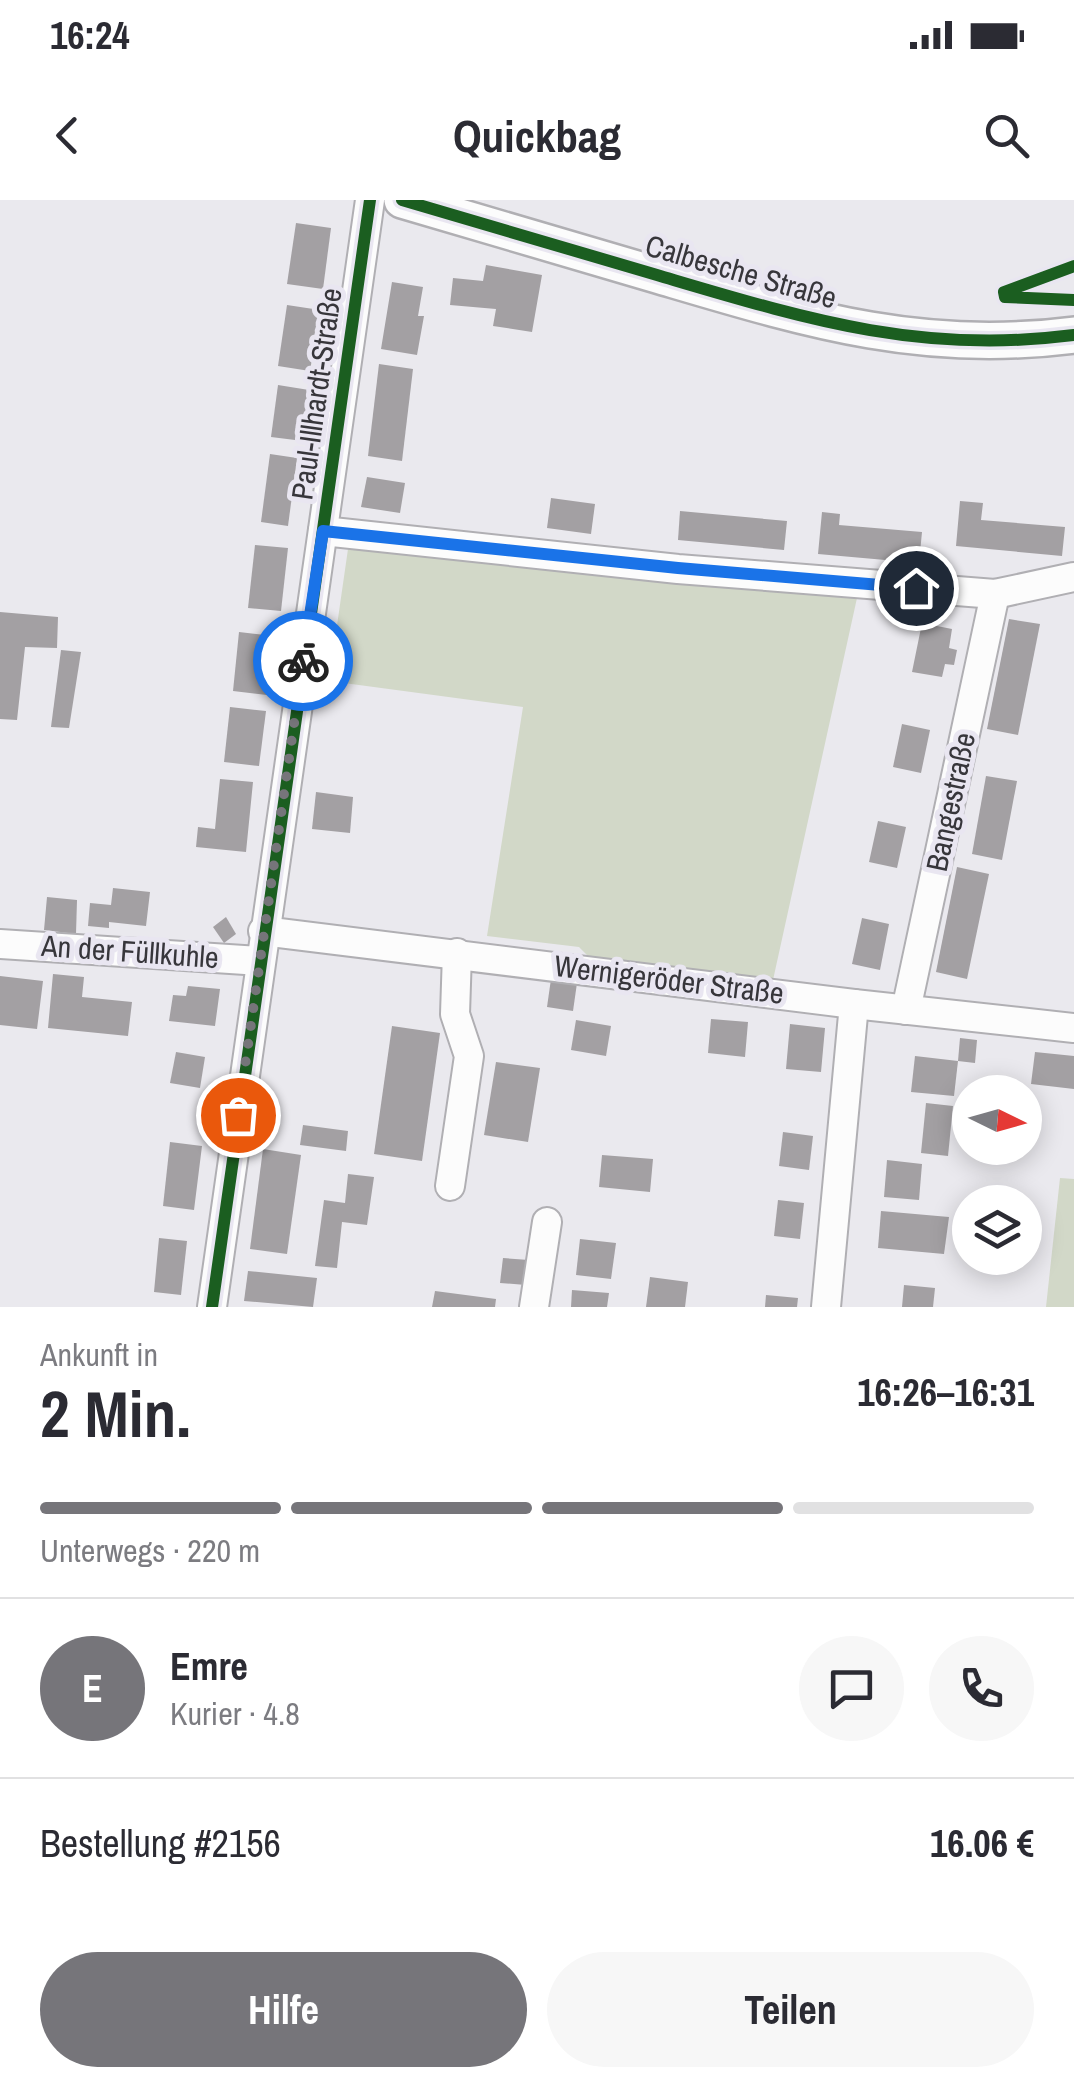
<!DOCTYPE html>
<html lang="de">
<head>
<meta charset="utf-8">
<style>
	body { margin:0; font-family:"Archivo Narrow",sans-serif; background:#f7f7f7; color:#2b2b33; height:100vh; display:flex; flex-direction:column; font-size:38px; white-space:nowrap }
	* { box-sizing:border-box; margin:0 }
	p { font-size:32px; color:#7c7c81 }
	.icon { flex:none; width:55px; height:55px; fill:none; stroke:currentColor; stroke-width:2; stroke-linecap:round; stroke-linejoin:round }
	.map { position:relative; height:1107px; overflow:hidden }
	.details { display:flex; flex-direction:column; background:#fff; flex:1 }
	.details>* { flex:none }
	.needle { width:65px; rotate:95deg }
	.controls { position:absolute; left:952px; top:875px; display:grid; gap:20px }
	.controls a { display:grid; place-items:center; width:90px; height:90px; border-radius:50%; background:#fff; box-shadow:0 5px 25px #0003; font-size:50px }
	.pin { position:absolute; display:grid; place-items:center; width:85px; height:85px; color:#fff; margin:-42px; border:5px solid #fff; border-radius:50%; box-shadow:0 2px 10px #0007 }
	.courier { position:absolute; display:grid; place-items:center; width:100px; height:100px; margin:-50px; border:8px solid #1a73e8; border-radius:50%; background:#fff; color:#222; box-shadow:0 2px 12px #0007 }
	.summary em { font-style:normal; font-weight:700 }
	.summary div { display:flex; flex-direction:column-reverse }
	.summary { display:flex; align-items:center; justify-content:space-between; height:170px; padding:0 40px }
	h1 { font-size:65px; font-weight:700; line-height:75px }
	.bar { display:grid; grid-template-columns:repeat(4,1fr); gap:15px 10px; align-content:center; height:120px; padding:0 40px }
	.bar i { height:12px; border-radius:8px; background:#e1e1e2 }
	.bar .active { background:#76757a }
	.bar p { grid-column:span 4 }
	.line { display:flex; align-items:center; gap:25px; padding:0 40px; border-top:2px solid #e1e1e2 }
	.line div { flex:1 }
	.round { display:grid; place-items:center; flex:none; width:105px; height:105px; border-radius:52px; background:#f7f7f7 }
	.button { display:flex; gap:20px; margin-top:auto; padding:20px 40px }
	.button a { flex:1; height:115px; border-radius:60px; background:#76757a; color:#fff; font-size:40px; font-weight:700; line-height:115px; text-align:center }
	.button a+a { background:#f7f7f7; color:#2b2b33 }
	.status { display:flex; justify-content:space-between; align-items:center; height:70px; padding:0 50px; background:#fff; direction:ltr }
	.status svg { height:28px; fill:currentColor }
	header { display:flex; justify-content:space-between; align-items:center; height:130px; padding:0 40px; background:#fff; font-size:45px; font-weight:700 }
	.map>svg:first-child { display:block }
	.green { fill:#d2d8c8 }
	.building { fill:#a3a0a3 }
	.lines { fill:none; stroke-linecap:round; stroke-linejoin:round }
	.minor-casing { stroke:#b0afb3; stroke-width:32 }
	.major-casing { stroke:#b0afb3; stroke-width:40 }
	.minor { stroke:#fcfcfc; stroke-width:28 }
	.major { stroke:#fcfcfc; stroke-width:35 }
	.cycleway-casing { stroke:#e9e6f1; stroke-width:19 }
	.cycleway { stroke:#1b5e20; stroke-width:12 }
	.done { stroke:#76757a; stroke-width:10; stroke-dasharray:0 18 }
	.route { stroke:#1a73e8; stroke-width:12 }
	.labels { text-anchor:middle; stroke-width:10; stroke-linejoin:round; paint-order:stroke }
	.street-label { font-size:30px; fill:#37363b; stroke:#e9e6f1 }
</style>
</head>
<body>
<div class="status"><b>16:24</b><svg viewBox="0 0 49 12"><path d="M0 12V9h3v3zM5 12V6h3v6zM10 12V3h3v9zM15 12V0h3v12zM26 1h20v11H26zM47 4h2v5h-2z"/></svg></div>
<header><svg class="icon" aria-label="back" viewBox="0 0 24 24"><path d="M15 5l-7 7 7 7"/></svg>Quickbag<svg class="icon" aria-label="search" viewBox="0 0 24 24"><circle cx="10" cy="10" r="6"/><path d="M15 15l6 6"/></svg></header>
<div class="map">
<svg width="1074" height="1107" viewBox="0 0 1074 1107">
	<rect width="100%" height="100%" fill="#eae9ee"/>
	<!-- green -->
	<g class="green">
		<path d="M 348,349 L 857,398 L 773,780 L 590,758 L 579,747 L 487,736 L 523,507 L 329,481 Z"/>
		<path d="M 1060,978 L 1074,979 L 1074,1107 L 1046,1107 Z"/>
	</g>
	<!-- building -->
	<g class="building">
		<path d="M 296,23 L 331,28 L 323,89 L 287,84 Z"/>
		<path d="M 486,65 L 542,75 L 532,132 L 493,126 L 496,109 L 450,105 L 453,78 L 483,81 Z"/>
		<path d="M 392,82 L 423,87 L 418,116 L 424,116 L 417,155 L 381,149 Z"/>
		<path d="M 287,105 L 320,110 L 310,171 L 278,166 Z"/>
		<path d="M 379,164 L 413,169 L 402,261 L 368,256 Z"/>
		<path d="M 278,185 L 309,190 L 303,241 L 271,237 Z"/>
		<path d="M 270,254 L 297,258 L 288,326 L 261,322 Z"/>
		<path d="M 367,277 L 405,283 L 400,313 L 361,307 Z"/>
		<path d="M 551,298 L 595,304 L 591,334 L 547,328 Z"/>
		<path d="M 960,301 L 983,303 L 981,320 L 1065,327 L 1062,356 L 956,346 Z"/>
		<path d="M 680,311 L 787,321 L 784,350 L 678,340 Z"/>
		<path d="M 822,312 L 840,314 L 839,325 L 922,332 L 919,363 L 818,354 Z"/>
		<path d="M 255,345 L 288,348 L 281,411 L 248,408 Z"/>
		<path d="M 0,412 L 58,417 L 57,448 L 25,447 L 17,520 L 0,519 Z"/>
		<path d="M 1009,419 L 1040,424 L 1018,535 L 987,529 Z"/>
		<path d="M 922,423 L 952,429 L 949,448 L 957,450 L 954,465 L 945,464 L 942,477 L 912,472 Z"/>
		<path d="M 239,432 L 274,436 L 267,495 L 233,491 Z"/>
		<path d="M 61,450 L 81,452 L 69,528 L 51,527 Z"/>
		<path d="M 230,507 L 266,511 L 259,566 L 224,562 Z"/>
		<path d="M 902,524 L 930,530 L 921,573 L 893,567 Z"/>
		<path d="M 986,576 L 1017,581 L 1002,660 L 972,654 Z"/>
		<path d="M 220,579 L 253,582 L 246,652 L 196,647 L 198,627 L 215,629 Z"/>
		<path d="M 316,592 L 353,597 L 350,633 L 312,629 Z"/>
		<path d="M 878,621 L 906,627 L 897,668 L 869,662 Z"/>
		<path d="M 957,667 L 989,674 L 967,779 L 936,772 Z"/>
		<path d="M 113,688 L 150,692 L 146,726 L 109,722 L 109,728 L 88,726 L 90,703 L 111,705 Z"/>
		<path d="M 47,697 L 77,700 L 76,734 L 44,730 Z"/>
		<path d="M 226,717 L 236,734 L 224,743 L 213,727 Z"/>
		<path d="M 862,718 L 889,724 L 880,770 L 852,764 Z"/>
		<path d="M 53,774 L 84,777 L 82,797 L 132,802 L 128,836 L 48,828 Z"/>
		<path d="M 0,776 L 43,781 L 37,829 L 0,825 Z"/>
		<path d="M 551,779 L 577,783 L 573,811 L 547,807 Z"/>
		<path d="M 188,786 L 220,789 L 215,826 L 169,821 L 173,795 L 186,796 Z"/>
		<path d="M 711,819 L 748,822 L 745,857 L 708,853 Z"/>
		<path d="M 576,820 L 611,826 L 606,856 L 571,850 Z"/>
		<path d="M 790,824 L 825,828 L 821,872 L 786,869 Z"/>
		<path d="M 392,826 L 440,833 L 422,961 L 374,954 Z"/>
		<path d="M 960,838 L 977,840 L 975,863 L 958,861 Z"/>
		<path d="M 176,852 L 205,857 L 200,888 L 170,883 Z"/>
		<path d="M 1035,852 L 1074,856 L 1074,889 L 1031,884 Z"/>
		<path d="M 915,856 L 958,861 L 954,896 L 911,892 Z"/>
		<path d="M 496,862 L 540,868 L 528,942 L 484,935 Z"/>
		<path d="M 926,903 L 953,906 L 948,956 L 921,953 Z"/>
		<path d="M 303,925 L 348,931 L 346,951 L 300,945 Z"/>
		<path d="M 783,932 L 813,936 L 809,970 L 779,966 Z"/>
		<path d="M 170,942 L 202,946 L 194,1010 L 163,1006 Z"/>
		<path d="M 263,949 L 301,955 L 287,1054 L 250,1049 Z"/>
		<path d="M 602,955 L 653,959 L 650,992 L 599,987 Z"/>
		<path d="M 887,960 L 922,964 L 919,1000 L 884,997 Z"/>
		<path d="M 348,974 L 374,977 L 367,1025 L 342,1022 L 337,1068 L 315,1066 L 324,1000 L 345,1003 Z"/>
		<path d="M 778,1000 L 804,1003 L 800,1039 L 774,1036 Z"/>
		<path d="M 881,1011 L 949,1017 L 944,1054 L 878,1048 Z"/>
		<path d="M 159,1038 L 187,1041 L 181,1095 L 154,1092 Z"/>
		<path d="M 580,1039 L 616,1043 L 611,1079 L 576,1075 Z"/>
		<path d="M 503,1058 L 529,1060 L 526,1085 L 500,1083 Z"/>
		<path d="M 248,1071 L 317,1078 L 313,1107 L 244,1101 Z"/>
		<path d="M 650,1077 L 688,1082 L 685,1107 L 646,1107 Z"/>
		<path d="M 904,1085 L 935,1088 L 933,1107 L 902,1107 Z"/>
		<path d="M 572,1090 L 609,1093 L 607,1107 L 571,1107 Z"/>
		<path d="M 435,1091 L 496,1099 L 495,1107 L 432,1107 Z"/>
		<path d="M 766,1095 L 798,1098 L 797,1107 L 765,1107 Z"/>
	</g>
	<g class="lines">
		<defs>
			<g id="minor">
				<path d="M 323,331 L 678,369 L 995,394 L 1074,377"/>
				<path d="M 263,731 L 854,804 L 1074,828"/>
				<path d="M 0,744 L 259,761"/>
				<path d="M 906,810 L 995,394"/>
				<path d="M 450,986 L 469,856 L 455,814 L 457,753"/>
				<path d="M 212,1107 L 370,0"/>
				<path d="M 534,1107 L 547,1022"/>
				<path d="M 826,1107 L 854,804"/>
			</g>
			<path id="major" d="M 402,0 C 487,25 572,50 657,75 C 803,118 919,155 1074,135"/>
		</defs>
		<!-- minor casing -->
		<use href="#minor" class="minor-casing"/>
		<!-- major casing -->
		<use href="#major" class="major-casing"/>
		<!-- minor -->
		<use href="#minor" class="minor"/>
		<!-- major -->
		<use href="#major" class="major"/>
		<defs>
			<g id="cycleway">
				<path d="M 402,0 C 487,25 572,50 657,75 C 803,118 919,155 1074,135"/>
				<path d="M 1074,66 L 1004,92 L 1005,97 L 1074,100"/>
				<path d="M 212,1107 L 370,0"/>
			</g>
		</defs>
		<!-- cycleway casing -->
		<use href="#cycleway" class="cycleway-casing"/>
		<!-- cycleway -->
		<use href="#cycleway" class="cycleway"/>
	</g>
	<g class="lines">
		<!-- done -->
		<path class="done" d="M 238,915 L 303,461"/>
		<!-- route -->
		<path class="route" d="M 303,461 L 323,331 L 678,368 L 916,388"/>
	</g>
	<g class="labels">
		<!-- street labels -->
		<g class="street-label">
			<text transform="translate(741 72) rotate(16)" y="10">Calbesche Straße</text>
			<text transform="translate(317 194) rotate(-82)" y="10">Paul-Illhardt-Straße</text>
			<text transform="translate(951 602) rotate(-78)" y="10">Bangestraße</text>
			<text transform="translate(130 752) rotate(4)" y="10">An der Füllkuhle</text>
			<text transform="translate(669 780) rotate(7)" y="10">Wernigeröder Straße</text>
		</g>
	</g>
</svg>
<div class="controls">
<a><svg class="needle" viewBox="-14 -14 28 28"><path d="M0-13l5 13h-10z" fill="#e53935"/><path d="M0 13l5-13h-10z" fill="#7c7c81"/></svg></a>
<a><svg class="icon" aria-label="layers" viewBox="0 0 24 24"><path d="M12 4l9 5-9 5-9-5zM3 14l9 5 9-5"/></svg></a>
</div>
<div class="pin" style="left:238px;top:915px;background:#ea580c"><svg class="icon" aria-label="bag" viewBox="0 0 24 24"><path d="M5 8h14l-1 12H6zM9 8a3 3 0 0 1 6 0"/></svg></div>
<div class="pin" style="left:916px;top:388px;background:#1f2937"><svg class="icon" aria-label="home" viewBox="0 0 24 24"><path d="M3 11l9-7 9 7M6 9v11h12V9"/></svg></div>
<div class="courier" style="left:303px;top:461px"><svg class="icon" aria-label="bike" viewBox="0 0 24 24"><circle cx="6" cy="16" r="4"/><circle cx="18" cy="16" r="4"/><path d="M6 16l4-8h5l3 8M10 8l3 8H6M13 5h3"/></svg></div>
</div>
<section class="details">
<div class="summary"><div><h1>2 Min.</h1><p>Ankunft in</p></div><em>16:26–16:31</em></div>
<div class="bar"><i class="active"></i><i class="active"></i><i class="active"></i><i></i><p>Unterwegs · 220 m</p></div>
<div class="line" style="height:180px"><b class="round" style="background:#76757a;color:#fff">E</b><div><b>Emre</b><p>Kurier · 4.8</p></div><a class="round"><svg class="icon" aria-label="chat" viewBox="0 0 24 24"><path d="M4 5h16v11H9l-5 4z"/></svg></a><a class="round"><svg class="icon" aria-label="phone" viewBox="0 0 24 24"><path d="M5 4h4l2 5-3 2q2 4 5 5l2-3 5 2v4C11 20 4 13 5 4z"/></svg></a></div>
<div class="line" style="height:130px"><div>Bestellung #2156</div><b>16.06 €</b></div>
<div class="button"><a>Hilfe</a><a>Teilen</a></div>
</section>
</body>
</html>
